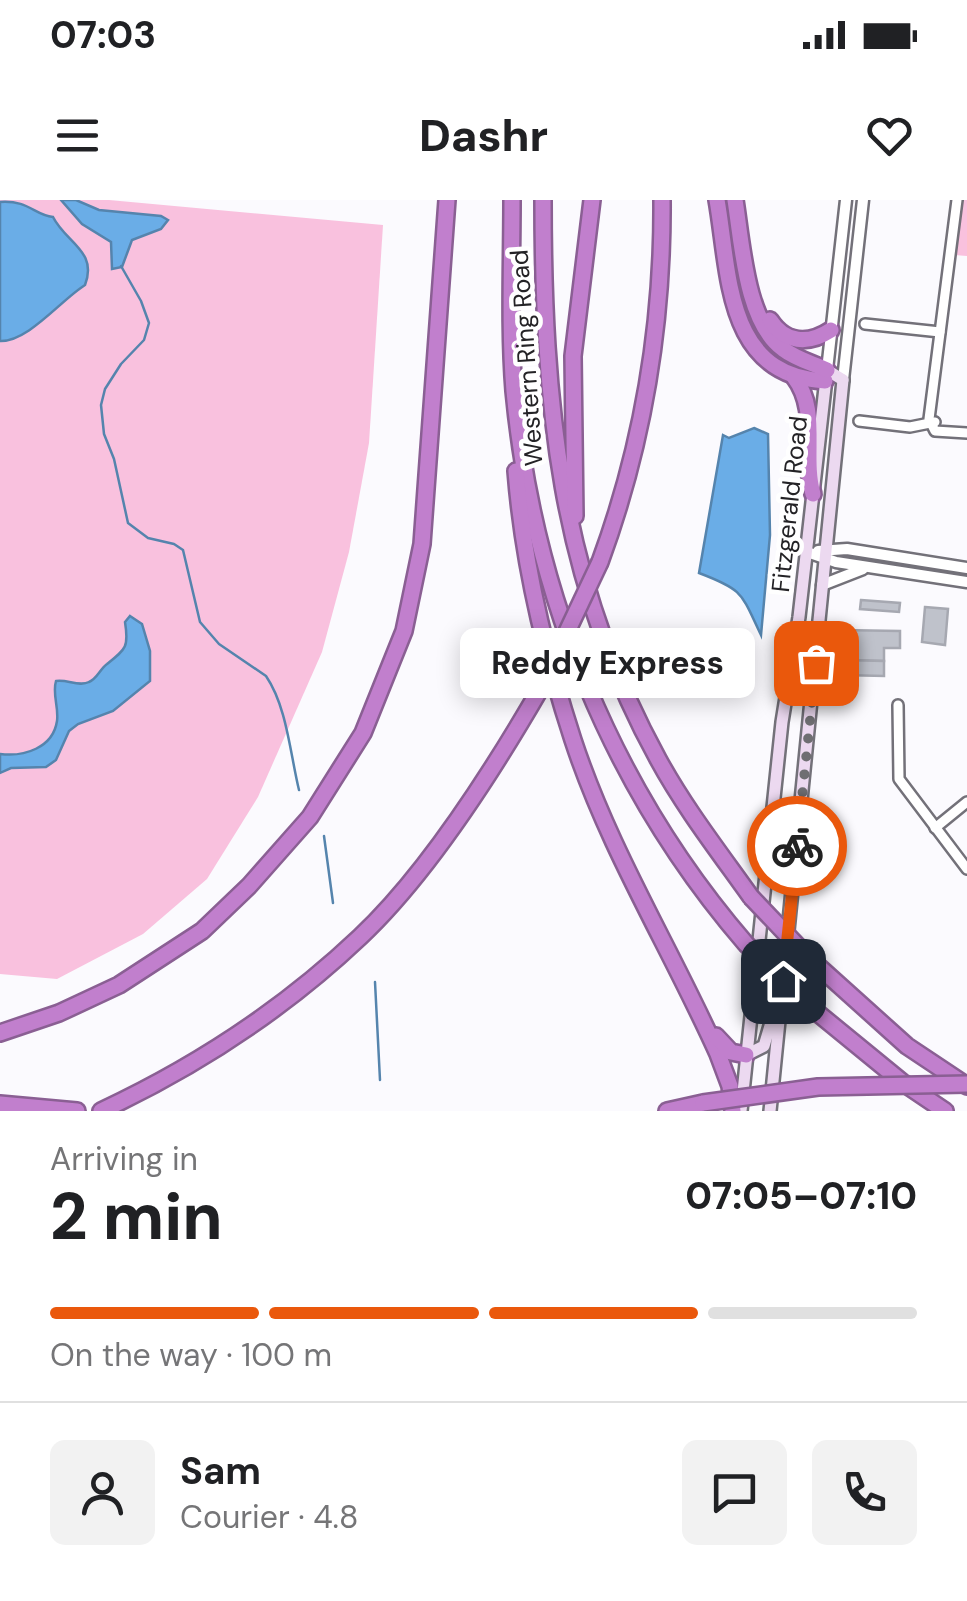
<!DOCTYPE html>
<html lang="en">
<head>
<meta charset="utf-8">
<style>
	body { margin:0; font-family:"DM Sans",sans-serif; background:#f2f2f2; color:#202124; height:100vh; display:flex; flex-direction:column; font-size:38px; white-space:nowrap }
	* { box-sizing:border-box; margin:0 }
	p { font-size:32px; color:#757577 }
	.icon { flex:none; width:55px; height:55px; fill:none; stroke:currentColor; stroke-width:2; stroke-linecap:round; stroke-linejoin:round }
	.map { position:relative; height:911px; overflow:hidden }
	.panel { display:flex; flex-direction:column; background:#fff; flex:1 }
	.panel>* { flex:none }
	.pin { position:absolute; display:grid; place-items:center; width:85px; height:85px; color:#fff; margin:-42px; border-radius:20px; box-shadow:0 5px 15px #0006 }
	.courier { position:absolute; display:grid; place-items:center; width:100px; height:100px; margin:-50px; border:8px solid #ea580c; border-radius:50%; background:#fff; color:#222; box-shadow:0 2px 12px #0007 }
	.bubble { position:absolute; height:70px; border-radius:15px; background:#fff; box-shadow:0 5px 25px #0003; font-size:32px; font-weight:800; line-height:70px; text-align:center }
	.head em { font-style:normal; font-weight:800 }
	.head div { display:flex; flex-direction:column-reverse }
	.head { display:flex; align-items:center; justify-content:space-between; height:170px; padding:0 50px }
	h1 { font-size:65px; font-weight:800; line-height:75px }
	.bar { display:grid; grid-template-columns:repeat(4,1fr); gap:15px 10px; align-content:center; height:120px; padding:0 50px }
	.bar i { height:12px; border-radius:8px; background:#e0e0e0 }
	.bar .selected { background:#ea580c }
	.bar p { grid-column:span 4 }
	.line { display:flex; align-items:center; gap:25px; padding:0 50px; border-top:2px solid #e0e0e0 }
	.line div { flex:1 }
	.round { display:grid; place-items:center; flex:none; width:105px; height:105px; border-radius:15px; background:#f2f2f2 }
	.status { display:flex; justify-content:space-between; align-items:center; height:70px; padding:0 50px; background:#fff; direction:ltr }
	.status svg { height:28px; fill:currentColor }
	header { display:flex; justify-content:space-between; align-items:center; height:130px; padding:0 50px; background:#fff; font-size:45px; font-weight:800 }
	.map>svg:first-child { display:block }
	.green { fill:#f9c1de }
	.water { fill:#6aade7; stroke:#5584ad; stroke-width:2.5 }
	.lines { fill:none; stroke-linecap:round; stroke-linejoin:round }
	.stream { stroke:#5584ad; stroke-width:2.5 }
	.building { fill:#bfc2cb; stroke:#a6a8b1; stroke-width:2.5 }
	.minor-casing { stroke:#737179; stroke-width:14 }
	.tertiary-casing { stroke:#737179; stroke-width:15 }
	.secondary-casing { stroke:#737179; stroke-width:16 }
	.motorway-casing { stroke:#8a5f93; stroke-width:20 }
	.minor { stroke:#fff; stroke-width:9 }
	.tertiary { stroke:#fff; stroke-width:10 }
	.secondary { stroke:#ecd9f0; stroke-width:11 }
	.motorway { stroke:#c17fcd; stroke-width:15 }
	.motorway-bridge-casing { stroke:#8a5f93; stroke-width:20; stroke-linecap:butt }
	.motorway-bridge { stroke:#c17fcd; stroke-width:15 }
	.done { stroke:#6f6e72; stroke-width:10; stroke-dasharray:0 18 }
	.route { stroke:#ea580c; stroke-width:12 }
	.labels { text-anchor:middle; stroke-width:9; stroke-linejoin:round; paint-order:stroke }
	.street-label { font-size:25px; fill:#242326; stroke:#fff }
</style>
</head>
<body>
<div class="status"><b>07:03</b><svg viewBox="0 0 49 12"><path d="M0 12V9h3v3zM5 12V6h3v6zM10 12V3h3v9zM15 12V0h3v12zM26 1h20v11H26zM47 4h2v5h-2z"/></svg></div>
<header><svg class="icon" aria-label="menu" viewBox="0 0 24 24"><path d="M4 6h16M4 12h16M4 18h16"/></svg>Dashr<svg class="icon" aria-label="heart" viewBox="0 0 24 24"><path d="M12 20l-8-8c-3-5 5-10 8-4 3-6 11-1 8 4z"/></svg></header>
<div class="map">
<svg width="967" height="911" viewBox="0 0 967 911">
	<rect width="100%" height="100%" fill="#fbfafe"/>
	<!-- green -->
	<g class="green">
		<path d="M 0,0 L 109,0 L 383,25 L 369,243 L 349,352 L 322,452 L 258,597 L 207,679 L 143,734 L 57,779 L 0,774 Z"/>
		<path d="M 962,0 L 967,0 L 967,56 L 954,55 Z"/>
	</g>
	<!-- water -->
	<g class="water">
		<path d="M 61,0 L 76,0 L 99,10 L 161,16 L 168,20 L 161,29 L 132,40 L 122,67 L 112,69 L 111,42 L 82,24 Z"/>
		<path d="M 0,2 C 29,0 34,15 53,17 C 66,43 98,51 85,85 C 61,100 28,142 0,141 Z"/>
		<path d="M 754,228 L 768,234 L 770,335 L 761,435 C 741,393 744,390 699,373 L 723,235 L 729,238 Z"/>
		<path d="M 130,416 L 142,424 L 150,451 L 150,481 L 113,511 L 78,524 L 69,531 L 56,560 L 46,567 L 11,568 L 0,573 L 0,554 C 24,557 53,548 57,521 C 59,507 52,494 56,481 C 67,479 79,487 89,482 C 97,479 100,469 107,464 C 126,449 129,447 125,422 Z"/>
	</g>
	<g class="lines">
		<!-- stream -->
		<g class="stream">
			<path d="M 121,66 L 141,101 L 149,123 L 144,140 L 121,164 L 105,189 L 101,205 L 104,234 L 114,259 L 128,323 L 148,338 L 174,344 L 183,350 L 200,422 L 219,444 L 266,476 C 287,507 290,553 299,590"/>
			<path d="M 324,636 L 333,703"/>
			<path d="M 375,782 L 380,880"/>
		</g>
	</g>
	<!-- building -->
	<g class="building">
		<path d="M 861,400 L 900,403 L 899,412 L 860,409 Z"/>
		<path d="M 925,407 L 948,409 L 945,445 L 922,442 Z"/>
		<path d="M 840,430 L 900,431 L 900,448 L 884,448 L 884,461 L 853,460 L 853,451 L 840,450 Z"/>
		<path d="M 842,460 L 884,461 L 884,476 L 842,475 Z"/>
	</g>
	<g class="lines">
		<defs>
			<g id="minor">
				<path d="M 957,0 L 929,219 L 935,231 L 967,233"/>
				<path d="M 865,124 L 940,132"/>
				<path d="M 859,221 L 910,227 L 935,222"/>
				<path d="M 898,505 L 899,579 L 967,669"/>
				<path d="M 935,628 L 967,602"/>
			</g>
			<g id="tertiary">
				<path d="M 827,170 L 846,0"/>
				<path d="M 843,180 L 863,0"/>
				<path d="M 818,351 L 847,349 L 967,368"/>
				<path d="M 807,352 L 836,362 L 967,382"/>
				<path d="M 822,385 L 863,369"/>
			</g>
			<g id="secondary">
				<path d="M 746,855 L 764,846 L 772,819"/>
				<path d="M 741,911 L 782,522 L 799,417 L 827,170 L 843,180"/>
				<path d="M 770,911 L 843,180"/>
			</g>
			<g id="motorway">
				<path d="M 512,0 C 512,63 509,128 514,191 C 533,394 612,589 746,744"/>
				<path d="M 543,0 C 543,201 559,379 658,559 C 684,607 719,652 751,697"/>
				<path d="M 717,0 C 730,74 725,176 825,181"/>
				<path d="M 735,0 C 742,44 746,122 783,149 C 796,159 812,163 827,170"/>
				<path d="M 770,120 C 785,143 808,145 831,130"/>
				<path d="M 794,177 C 820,211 802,255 813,294"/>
				<path d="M 516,271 C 523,361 545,454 573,540 C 609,650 671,749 718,854 L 730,886 L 733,911"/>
				<path d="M 575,316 L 573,156 L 592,0"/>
				<path d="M 600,362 C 643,245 663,125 662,0"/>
				<path d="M 808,757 L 907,846 L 967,886"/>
				<path d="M 803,801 L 902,882 L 945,911"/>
				<path d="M 0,833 L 59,813 L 119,785 L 202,731 L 249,686 L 310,617 L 363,533 L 404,431 L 422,344 L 447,0"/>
				<path d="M 716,836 L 731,852 L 746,855"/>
				<path d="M 0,904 L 77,911"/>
				<path d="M 101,911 C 195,867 284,809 360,737 C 427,674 492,572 539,491"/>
				<path d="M 667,911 L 703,903"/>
			</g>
		</defs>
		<!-- minor casing -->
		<use href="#minor" class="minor-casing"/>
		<!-- tertiary casing -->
		<use href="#tertiary" class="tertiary-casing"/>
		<!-- secondary casing -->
		<use href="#secondary" class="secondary-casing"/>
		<!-- motorway casing -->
		<use href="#motorway" class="motorway-casing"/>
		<!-- minor -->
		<use href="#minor" class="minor"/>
		<!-- tertiary -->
		<use href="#tertiary" class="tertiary"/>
		<!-- secondary -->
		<use href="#secondary" class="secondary"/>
		<!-- motorway -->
		<use href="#motorway" class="motorway"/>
		<defs>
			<g id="motorway-bridge">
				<path d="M 539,491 L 600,362"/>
				<path d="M 751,697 L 808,757"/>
				<path d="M 746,744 L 803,801"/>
				<path d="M 703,903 L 818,887 L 967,884"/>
			</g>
		</defs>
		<!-- motorway-bridge casing -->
		<use href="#motorway-bridge" class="motorway-bridge-casing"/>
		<!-- motorway-bridge -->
		<use href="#motorway-bridge" class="motorway-bridge"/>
	</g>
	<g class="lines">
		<!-- done -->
		<path class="done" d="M 797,646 L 816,463"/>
		<!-- route -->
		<path class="route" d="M 783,781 L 797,646"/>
	</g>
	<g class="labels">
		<!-- street labels -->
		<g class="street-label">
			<text transform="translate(526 158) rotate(-94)" y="9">Western Ring Road</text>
			<text transform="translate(789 304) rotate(-84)" y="9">Fitzgerald Road</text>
		</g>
	</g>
</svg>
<div class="pin" style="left:816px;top:463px;background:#ea580c"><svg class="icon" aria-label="bag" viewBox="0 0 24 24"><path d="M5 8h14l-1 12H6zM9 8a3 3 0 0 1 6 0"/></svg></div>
<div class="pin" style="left:783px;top:781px;background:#1f2937"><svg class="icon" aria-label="home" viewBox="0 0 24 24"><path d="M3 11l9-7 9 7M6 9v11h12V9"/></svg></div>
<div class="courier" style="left:797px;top:646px"><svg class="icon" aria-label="bike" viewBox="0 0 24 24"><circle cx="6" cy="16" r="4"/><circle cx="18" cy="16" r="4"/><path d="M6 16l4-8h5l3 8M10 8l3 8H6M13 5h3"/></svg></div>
<div class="bubble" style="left:460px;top:428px;width:295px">Reddy Express</div>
</div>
<section class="panel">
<div class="head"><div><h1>2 min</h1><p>Arriving in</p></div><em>07:05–07:10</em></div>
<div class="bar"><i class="selected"></i><i class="selected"></i><i class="selected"></i><i></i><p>On the way · 100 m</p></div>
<div class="line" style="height:180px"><a class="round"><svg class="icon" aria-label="person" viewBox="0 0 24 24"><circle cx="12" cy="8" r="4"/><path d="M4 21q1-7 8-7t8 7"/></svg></a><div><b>Sam</b><p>Courier · 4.8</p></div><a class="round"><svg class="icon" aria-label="chat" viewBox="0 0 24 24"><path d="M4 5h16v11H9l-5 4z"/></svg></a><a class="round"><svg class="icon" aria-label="phone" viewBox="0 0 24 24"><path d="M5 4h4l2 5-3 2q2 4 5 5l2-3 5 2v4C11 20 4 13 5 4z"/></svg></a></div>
</section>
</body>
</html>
